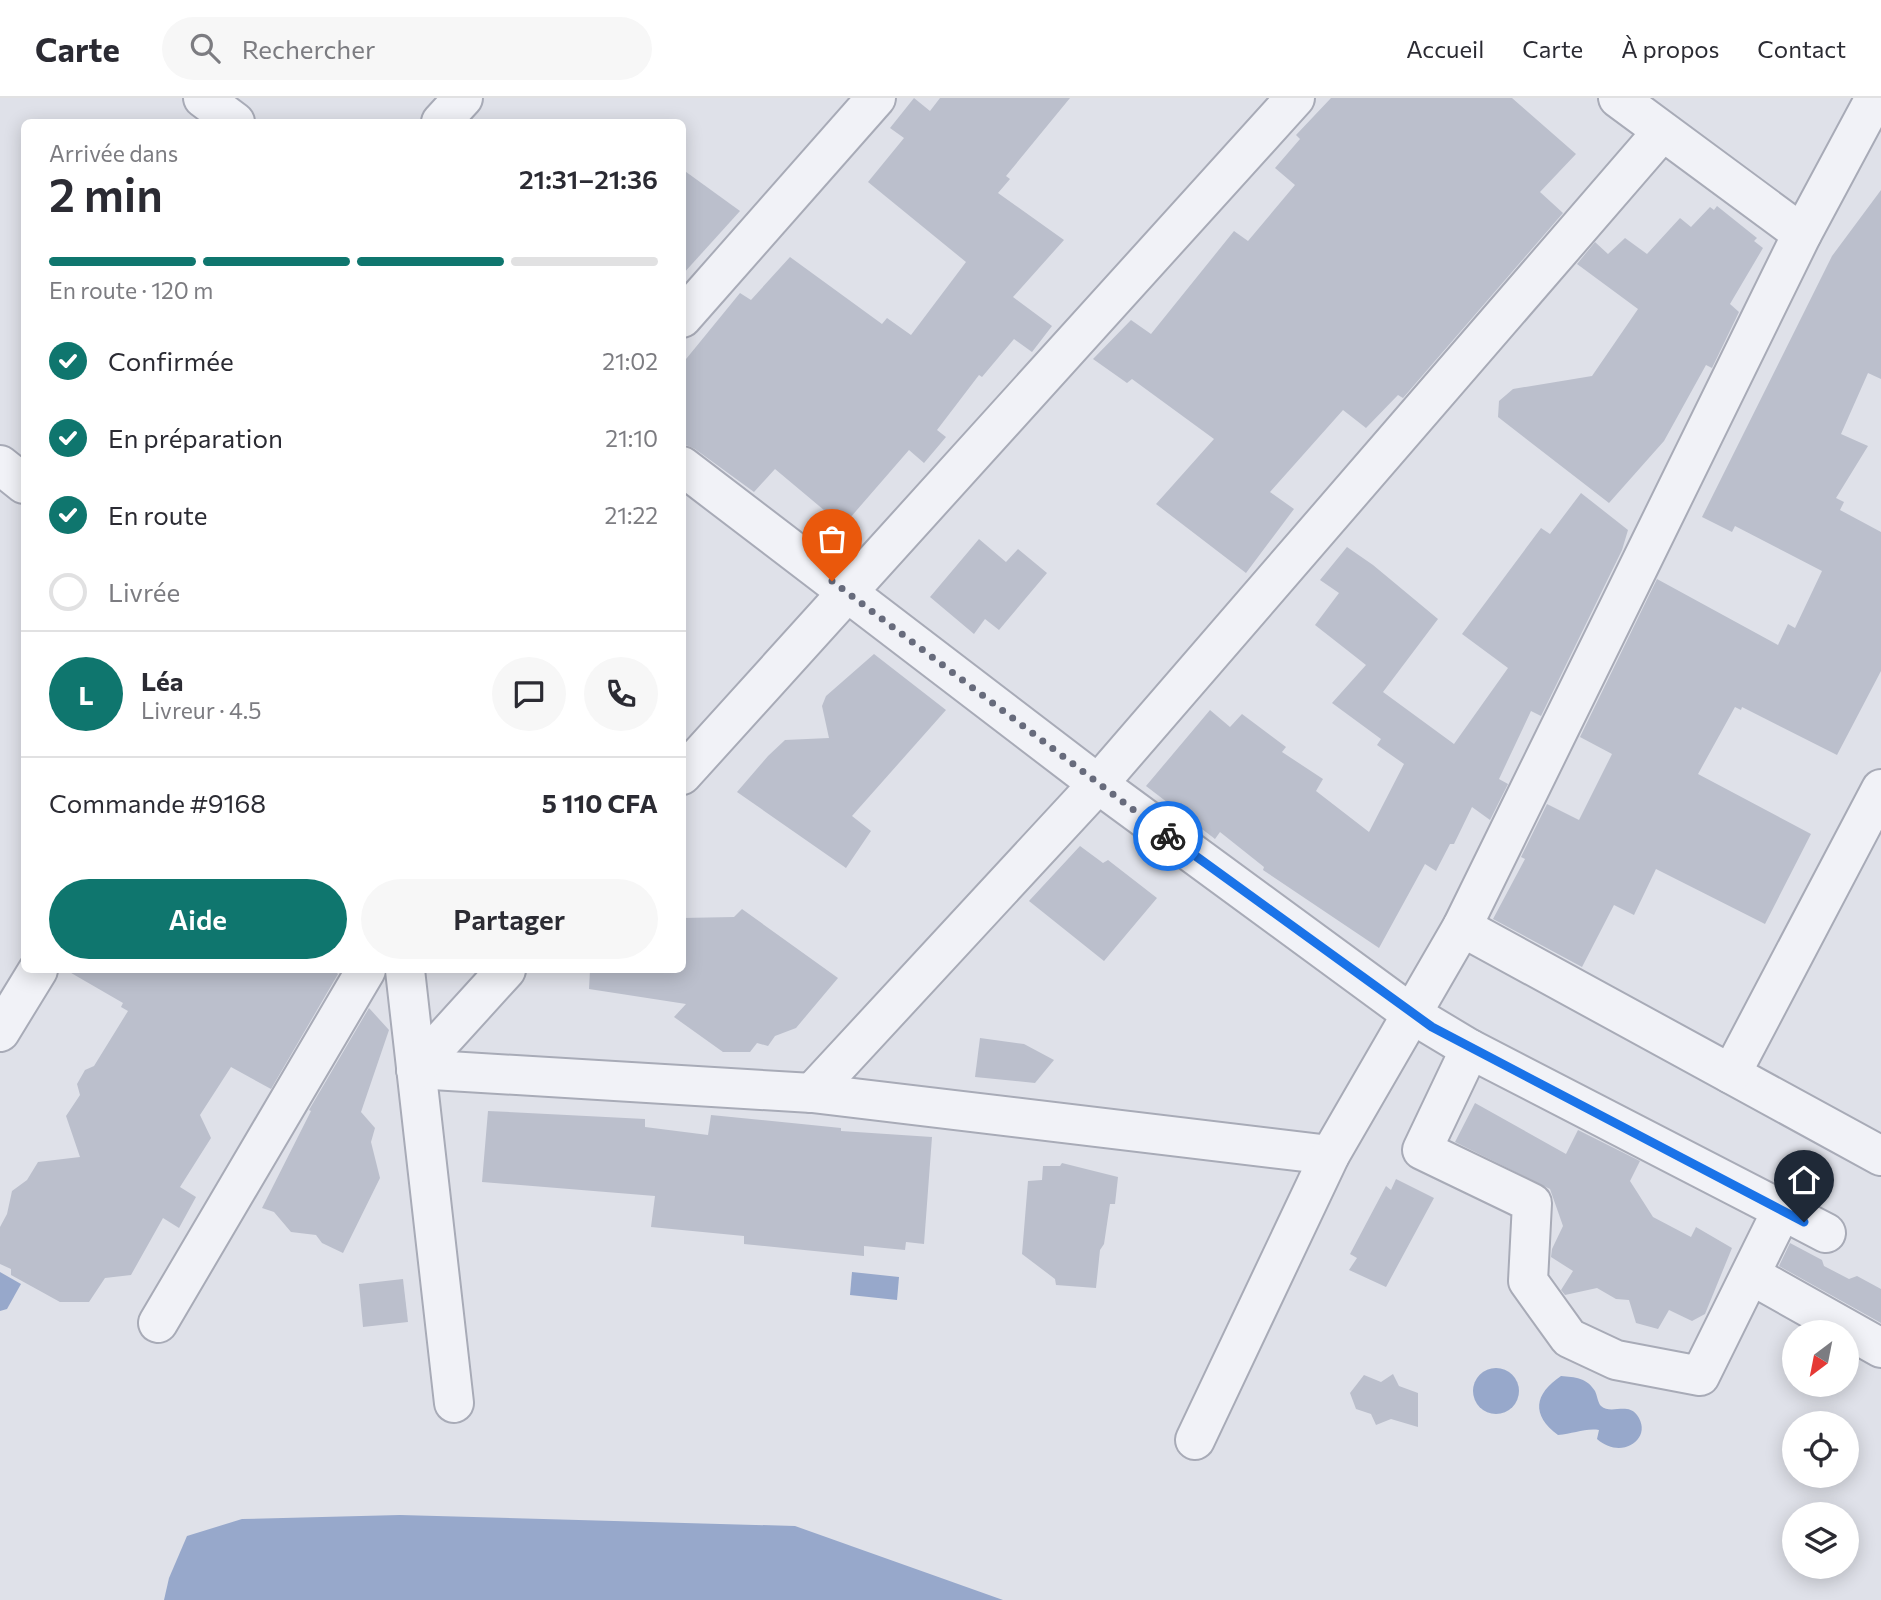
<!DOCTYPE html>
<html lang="fr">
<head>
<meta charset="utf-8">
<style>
	body { margin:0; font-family:Commissioner,sans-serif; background:#f7f7f7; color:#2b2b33; height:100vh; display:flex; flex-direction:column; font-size:26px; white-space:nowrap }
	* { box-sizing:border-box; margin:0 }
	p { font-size:23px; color:#7c7c81 }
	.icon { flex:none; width:38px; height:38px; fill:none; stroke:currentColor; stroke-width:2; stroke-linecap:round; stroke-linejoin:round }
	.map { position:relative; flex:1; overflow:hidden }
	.details { position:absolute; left:21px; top:21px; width:665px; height:854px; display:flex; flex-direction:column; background:#fff; border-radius:10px; box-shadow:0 4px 18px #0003 }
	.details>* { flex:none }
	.needle { width:46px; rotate:212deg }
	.tools { position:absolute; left:1782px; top:1222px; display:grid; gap:14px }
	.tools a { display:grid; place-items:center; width:77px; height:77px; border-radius:50%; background:#fff; box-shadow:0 4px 18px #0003; font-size:35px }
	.pin { position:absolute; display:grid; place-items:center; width:60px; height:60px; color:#fff; margin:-72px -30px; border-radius:50% 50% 50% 0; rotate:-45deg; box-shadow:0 0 7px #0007 }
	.pin .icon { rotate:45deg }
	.courier { position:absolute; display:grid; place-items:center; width:70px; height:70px; margin:-35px; border:5px solid #1a73e8; border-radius:50%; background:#fff; color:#222; box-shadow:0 2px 9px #0007 }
	.headline em { font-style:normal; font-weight:600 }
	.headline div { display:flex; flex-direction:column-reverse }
	.headline { display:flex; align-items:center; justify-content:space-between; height:119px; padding:0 28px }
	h1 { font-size:46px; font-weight:600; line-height:52px }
	.bar { display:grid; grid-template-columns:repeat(4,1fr); gap:10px 7px; align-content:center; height:84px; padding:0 28px }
	.bar i { height:9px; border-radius:5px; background:#e1e1e2 }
	.bar .on { background:#0f766e }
	.bar p { grid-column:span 4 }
	.line { display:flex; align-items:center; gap:18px; padding:0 28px; border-top:2px solid #e1e1e2 }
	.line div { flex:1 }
	.round { display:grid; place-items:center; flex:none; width:74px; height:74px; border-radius:37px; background:#f7f7f7 }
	ol { padding:0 28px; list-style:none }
	li { display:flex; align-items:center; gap:21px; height:77px }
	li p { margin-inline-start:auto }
	li .icon { padding:7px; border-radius:50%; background:#0f766e; color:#fff; stroke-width:4 }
	li:last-child { color:#7c7c81 }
	li i { width:38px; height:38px; border:4px solid #e1e1e2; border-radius:50% }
	.cta { display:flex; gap:14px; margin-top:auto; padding:14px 28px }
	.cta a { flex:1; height:80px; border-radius:42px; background:#0f766e; color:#fff; font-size:28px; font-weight:600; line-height:80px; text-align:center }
	.cta a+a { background:#f7f7f7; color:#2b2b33 }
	header { display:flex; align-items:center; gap:42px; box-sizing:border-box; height:98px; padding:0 35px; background:#fff; border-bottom:2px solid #e1e1e2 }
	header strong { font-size:33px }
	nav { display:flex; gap:38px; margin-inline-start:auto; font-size:24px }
	.search { width:490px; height:63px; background:#f7f7f7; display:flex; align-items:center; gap:18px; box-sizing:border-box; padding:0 24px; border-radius:38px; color:#7c7c81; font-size:26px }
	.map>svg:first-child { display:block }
	.water { fill:#97a8cb }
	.building { fill:#bbbfcc }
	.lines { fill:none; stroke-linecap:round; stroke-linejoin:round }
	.minor-casing { stroke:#a8abb7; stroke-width:42 }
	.minor { stroke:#f1f2f7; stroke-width:38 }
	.done { stroke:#676b7c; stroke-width:7; stroke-dasharray:0 12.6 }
	.route { stroke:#1a73e8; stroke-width:9 }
</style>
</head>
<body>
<header>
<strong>Carte</strong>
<div class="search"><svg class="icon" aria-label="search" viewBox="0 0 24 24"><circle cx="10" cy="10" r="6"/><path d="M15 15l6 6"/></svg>Rechercher</div>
<nav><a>Accueil</a><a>Carte</a><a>À propos</a><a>Contact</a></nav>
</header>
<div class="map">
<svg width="1881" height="1502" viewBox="0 0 1881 1502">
	<rect width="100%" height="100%" fill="#dfe1e9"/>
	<!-- water -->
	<g class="water">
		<path d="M 0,1174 L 21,1186 L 7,1211 L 0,1213 Z"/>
		<path d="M 852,1174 L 899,1179 L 897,1202 L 850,1197 Z"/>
		<circle cx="1496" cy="1293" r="23"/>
		<path d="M 1561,1278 C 1575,1279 1587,1280 1595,1293 C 1597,1297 1598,1305 1601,1308 C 1611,1317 1627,1304 1637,1317 C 1654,1340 1622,1363 1597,1341 L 1599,1332 C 1585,1330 1573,1336 1558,1337 C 1531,1317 1534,1296 1561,1278 Z"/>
		<path d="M 400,1417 L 795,1428 L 1003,1502 L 164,1502 L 169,1480 L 187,1438 L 242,1421 Z"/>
	</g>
	<!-- building -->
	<g class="building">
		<path d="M 914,0 L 930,13 L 940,0 L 1070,0 L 1006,78 L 1010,81 L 998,95 L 1064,142 L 1013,199 L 1052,228 L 1032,254 L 1014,241 L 982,279 L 979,277 L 937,332 L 946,339 L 924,365 L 909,352 L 843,428 L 775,371 L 754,394 L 695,351 L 682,345 L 682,266 L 740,195 L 751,202 L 790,159 L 882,226 L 887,220 L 911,237 L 966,164 L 868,84 L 904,40 L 890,30 Z"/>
		<path d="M 1331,0 L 1512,0 L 1576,56 L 1540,94 L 1563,115 L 1403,300 L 1398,297 L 1366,330 L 1343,312 L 1270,394 L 1294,411 L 1246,475 L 1156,406 L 1214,341 L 1132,281 L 1127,285 L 1093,261 L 1131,222 L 1151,236 L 1234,133 L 1248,143 L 1295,87 L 1275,70 L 1300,41 L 1296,37 Z"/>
		<path d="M 682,71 L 740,113 L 682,177 Z"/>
		<path d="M 1881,92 L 1881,281 L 1868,275 L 1841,336 L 1868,348 L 1836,400 L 1844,404 L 1840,412 L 1881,434 L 1881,573 L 1837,657 L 1742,609 L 1741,612 L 1735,609 L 1698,676 L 1811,736 L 1765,826 L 1656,771 L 1634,817 L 1614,807 L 1582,869 L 1493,821 L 1525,761 L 1521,759 L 1547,706 L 1579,722 L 1612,656 L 1580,639 L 1657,481 L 1778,547 L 1788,526 L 1795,530 L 1822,473 L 1735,428 L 1732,434 L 1702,419 L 1832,158 Z"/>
		<path d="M 1717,108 L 1757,140 L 1754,143 L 1763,150 L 1730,206 L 1739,214 L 1712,270 L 1706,267 L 1664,343 L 1609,405 L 1498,319 L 1499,303 L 1513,291 L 1592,278 L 1638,211 L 1577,166 L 1595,144 L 1608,156 L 1625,140 L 1647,156 L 1680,120 L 1691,129 L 1710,109 L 1714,112 Z"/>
		<path d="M 1581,395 L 1628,432 L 1622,452 L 1541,618 L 1531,613 L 1499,681 L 1508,686 L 1490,722 L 1472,709 L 1454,746 L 1450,746 L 1436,773 L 1425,766 L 1379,850 L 1263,772 L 1264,769 L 1220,734 L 1215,741 L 1146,688 L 1210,612 L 1230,629 L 1242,616 L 1286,649 L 1282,654 L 1323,681 L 1316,693 L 1369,734 L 1404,666 L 1377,647 L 1381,641 L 1332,605 L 1366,567 L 1315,527 L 1339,495 L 1320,482 L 1347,449 L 1373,467 L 1438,521 L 1383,594 L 1454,646 L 1508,570 L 1462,536 L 1541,430 L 1550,436 Z"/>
		<path d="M 979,441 L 1006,464 L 1018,451 L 1047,475 L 999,532 L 985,521 L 974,536 L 930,499 Z"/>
		<path d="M 874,556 L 946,612 L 852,718 L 871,733 L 846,770 L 737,694 L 768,658 L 785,642 L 829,640 L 822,608 L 826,598 Z"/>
		<path d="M 1080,748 L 1103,765 L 1108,762 L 1157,800 L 1104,863 L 1029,803 Z"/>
		<path d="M 742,811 L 838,880 L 796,930 L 775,938 L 768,948 L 757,945 L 750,954 L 723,954 L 674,919 L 686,906 L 589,891 L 590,872 L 682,872 L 682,820 L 734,819 Z"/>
		<path d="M 66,872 L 334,872 L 338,876 L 271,991 L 231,969 L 200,1017 L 211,1040 L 180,1089 L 196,1099 L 179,1130 L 163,1120 L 131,1177 L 105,1180 L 89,1204 L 60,1204 L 11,1177 L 11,1171 L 0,1166 L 0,1129 L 7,1116 L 12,1093 L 27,1082 L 38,1064 L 80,1059 L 66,1018 L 80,997 L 77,986 L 85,972 L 94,968 L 128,913 L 121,909 L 123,905 Z"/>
		<path d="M 369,910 L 389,932 L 361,1014 L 375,1030 L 371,1044 L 380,1080 L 343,1155 L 322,1145 L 316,1137 L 291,1134 L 274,1114 L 262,1110 L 311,1013 L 309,1012 Z"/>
		<path d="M 980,940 L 1024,946 L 1054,962 L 1035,985 L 975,979 Z"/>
		<path d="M 1475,1005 L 1566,1056 L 1578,1032 L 1640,1063 L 1630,1083 L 1653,1119 L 1691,1139 L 1696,1129 L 1732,1150 L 1705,1216 L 1692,1223 L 1669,1212 L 1658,1231 L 1636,1225 L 1629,1202 L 1616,1201 L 1597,1190 L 1565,1197 L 1561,1192 L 1573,1173 L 1551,1159 L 1552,1151 L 1563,1128 L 1550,1091 L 1455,1044 Z"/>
		<path d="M 488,1013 L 645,1021 L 645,1029 L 708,1037 L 711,1017 L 841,1030 L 841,1033 L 932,1039 L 924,1146 L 906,1144 L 905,1152 L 864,1148 L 864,1158 L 744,1146 L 744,1138 L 651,1129 L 655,1098 L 482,1084 Z"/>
		<path d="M 1062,1065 L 1118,1079 L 1115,1106 L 1110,1106 L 1104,1146 L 1100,1152 L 1096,1190 L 1056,1187 L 1055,1181 L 1022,1156 L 1028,1083 L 1042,1082 L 1043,1068 L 1060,1068 Z"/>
		<path d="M 1396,1081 L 1434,1100 L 1386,1189 L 1349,1172 L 1357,1160 L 1350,1156 L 1386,1088 L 1391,1092 Z"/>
		<path d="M 1790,1145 L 1822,1162 L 1824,1168 L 1849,1181 L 1857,1178 L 1881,1191 L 1881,1225 L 1779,1168 Z"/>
		<path d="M 403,1181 L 408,1224 L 363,1229 L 359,1186 Z"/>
		<path d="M 1393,1276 L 1399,1288 L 1418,1295 L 1418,1329 L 1391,1321 L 1376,1327 L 1371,1316 L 1356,1311 L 1350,1295 L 1364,1277 L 1381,1284 Z"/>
	</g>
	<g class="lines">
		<defs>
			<g id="minor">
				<path d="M 203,0 L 235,24"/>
				<path d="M 1618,0 L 1802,136"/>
				<path d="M 441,24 L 463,0"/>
				<path d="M 682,220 L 876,0"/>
				<path d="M 0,367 L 24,386"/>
				<path d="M 682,368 L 1098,686 L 1410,915 L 1470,951"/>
				<path d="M 682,677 L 1295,0"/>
				<path d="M 1462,829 L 1881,1058"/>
				<path d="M 405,872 L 454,1305"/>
				<path d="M 0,934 L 38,872"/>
				<path d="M 416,971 L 812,995 L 1330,1057"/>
				<path d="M 416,971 L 506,872"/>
				<path d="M 1731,976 L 1881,691"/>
				<path d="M 812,995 L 1098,686 L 1662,34"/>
				<path d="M 1782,1112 L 1700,1278 L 1616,1262 L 1569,1240 L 1528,1183 L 1532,1105 L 1422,1052 L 1470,951 L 1826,1135"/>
				<path d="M 1751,1177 L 1881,1250"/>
				<path d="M 158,1225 L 366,872"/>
				<path d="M 1195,1342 L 1330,1057 L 1462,829 L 1802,136 L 1875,0"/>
			</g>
		</defs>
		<!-- minor casing -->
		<use href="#minor" class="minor-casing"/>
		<!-- minor -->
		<use href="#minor" class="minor"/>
	</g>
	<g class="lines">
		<!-- done -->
		<path class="done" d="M 832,483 L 1168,738"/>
		<!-- route -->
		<path class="route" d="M 1168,738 L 1432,929 L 1804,1124"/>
	</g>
</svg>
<div class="tools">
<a><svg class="needle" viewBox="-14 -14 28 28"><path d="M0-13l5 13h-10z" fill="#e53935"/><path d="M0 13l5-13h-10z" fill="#7c7c81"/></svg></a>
<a><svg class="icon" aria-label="locate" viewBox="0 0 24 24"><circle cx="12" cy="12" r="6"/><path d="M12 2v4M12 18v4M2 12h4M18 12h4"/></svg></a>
<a><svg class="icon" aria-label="layers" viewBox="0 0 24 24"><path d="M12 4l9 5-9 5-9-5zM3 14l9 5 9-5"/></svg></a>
</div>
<div class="pin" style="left:832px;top:483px;background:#ea580c"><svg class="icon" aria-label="bag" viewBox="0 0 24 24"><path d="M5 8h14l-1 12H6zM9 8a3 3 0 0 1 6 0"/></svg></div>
<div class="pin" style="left:1804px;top:1124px;background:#1f2937"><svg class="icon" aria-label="home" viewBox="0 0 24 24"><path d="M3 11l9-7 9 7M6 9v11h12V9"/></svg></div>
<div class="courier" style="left:1168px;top:738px"><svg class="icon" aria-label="bike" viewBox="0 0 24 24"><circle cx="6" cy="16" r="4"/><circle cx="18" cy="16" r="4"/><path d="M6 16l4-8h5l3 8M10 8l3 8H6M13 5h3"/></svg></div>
<section class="details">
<div class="headline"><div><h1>2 min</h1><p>Arrivée dans</p></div><em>21:31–21:36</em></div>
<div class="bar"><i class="on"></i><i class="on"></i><i class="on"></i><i></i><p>En route · 120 m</p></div>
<ol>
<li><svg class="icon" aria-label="check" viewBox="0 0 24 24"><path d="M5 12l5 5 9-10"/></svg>Confirmée<p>21:02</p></li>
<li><svg class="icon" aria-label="check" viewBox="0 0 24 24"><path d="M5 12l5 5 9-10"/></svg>En préparation<p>21:10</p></li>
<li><svg class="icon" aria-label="check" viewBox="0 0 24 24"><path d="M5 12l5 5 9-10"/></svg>En route<p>21:22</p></li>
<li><i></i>Livrée</li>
</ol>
<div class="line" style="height:126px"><b class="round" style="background:#0f766e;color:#fff">L</b><div><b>Léa</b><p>Livreur · 4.5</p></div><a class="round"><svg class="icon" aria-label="chat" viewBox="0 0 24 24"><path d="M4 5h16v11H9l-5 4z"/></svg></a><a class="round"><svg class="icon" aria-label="phone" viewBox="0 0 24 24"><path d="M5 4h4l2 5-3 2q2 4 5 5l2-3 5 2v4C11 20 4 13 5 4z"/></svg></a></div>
<div class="line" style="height:91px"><div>Commande #9168</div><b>5 110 CFA</b></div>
<div class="cta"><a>Aide</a><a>Partager</a></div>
</section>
</div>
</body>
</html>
